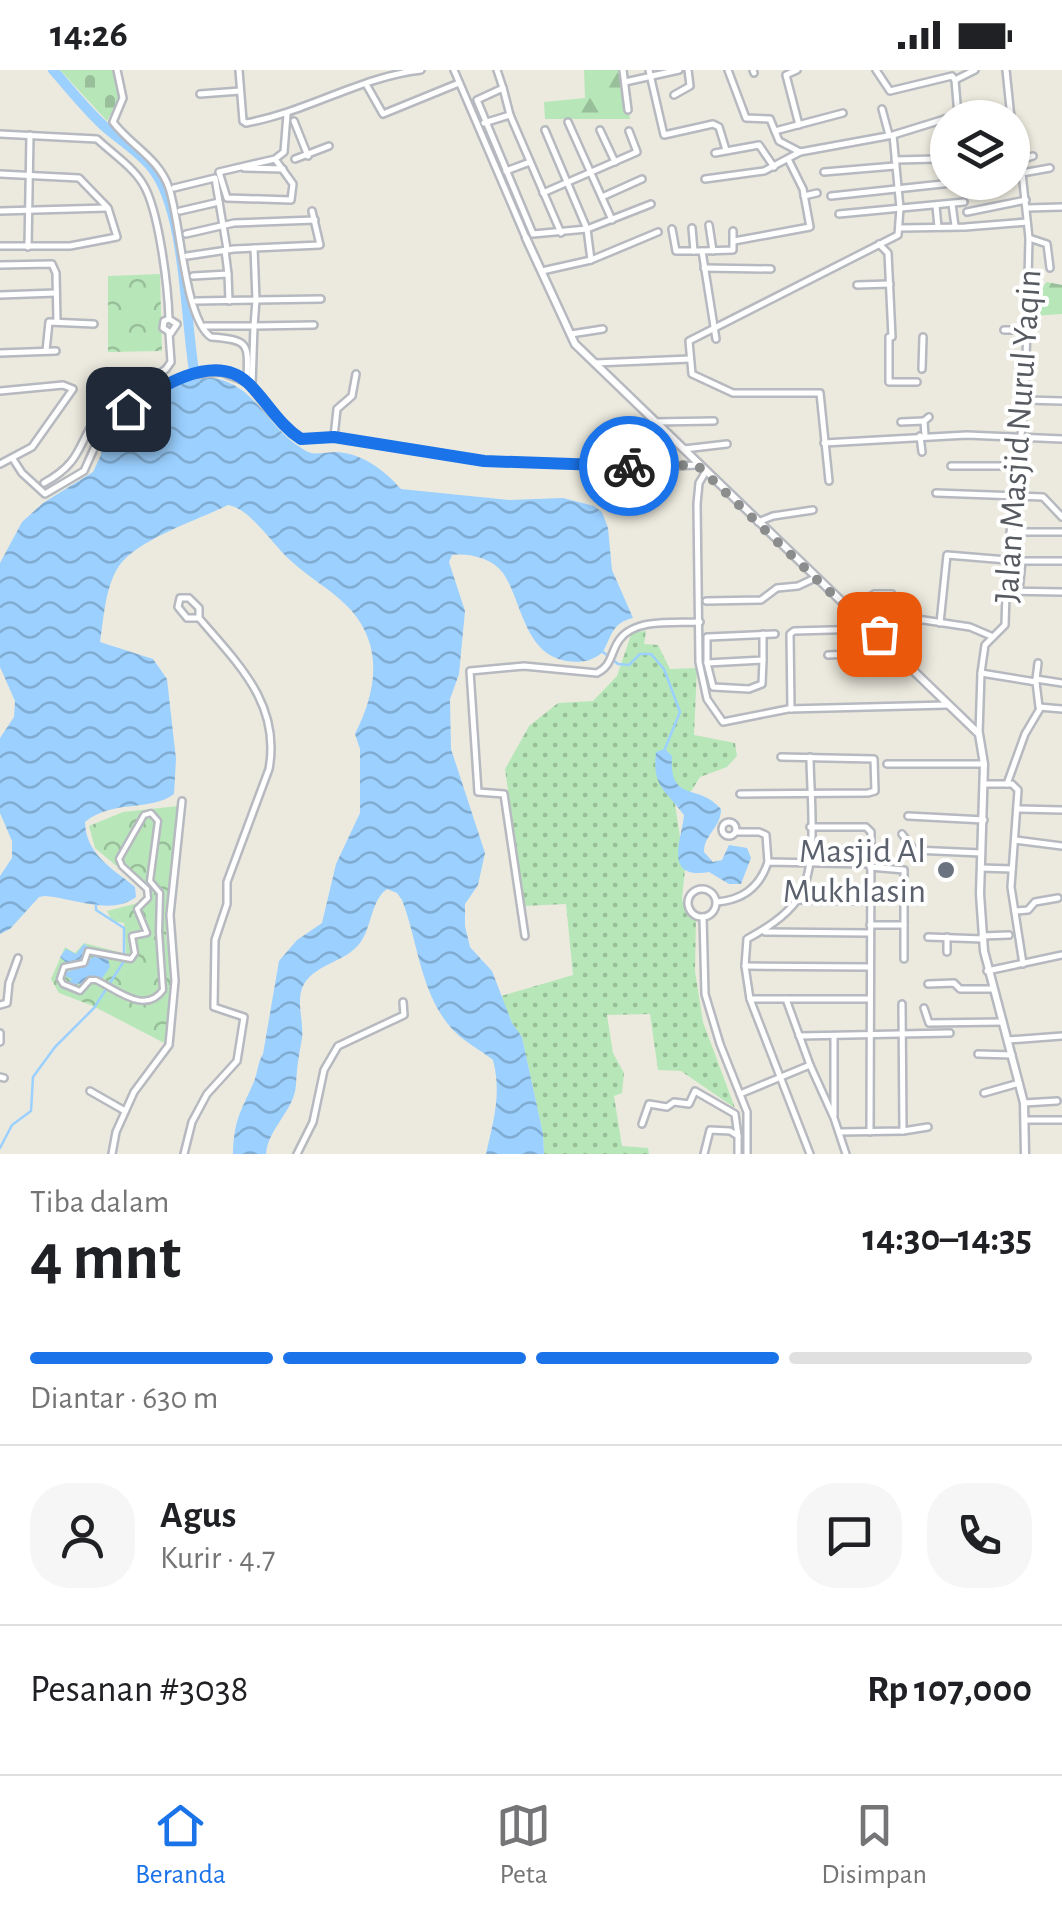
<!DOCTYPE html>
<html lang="id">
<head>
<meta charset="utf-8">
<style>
	body { margin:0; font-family:"Alegreya Sans",sans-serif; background:#f6f6f6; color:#202124; height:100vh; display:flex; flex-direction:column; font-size:38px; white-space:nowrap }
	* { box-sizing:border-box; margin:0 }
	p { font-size:32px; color:#757577 }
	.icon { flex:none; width:55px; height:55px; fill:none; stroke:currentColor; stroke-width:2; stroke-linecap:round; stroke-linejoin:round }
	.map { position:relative; height:1084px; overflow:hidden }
	.side { display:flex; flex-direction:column; background:#fff; flex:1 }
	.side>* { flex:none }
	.fabs { position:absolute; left:930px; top:30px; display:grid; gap:20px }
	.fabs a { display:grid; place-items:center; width:100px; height:100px; border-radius:50%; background:#fff; box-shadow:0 2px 8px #0004; font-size:50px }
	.pin { position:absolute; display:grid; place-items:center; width:85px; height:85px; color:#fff; margin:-42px; border-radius:20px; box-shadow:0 5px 15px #0006 }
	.courier { position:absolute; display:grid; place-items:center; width:100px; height:100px; margin:-50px; border:8px solid #1a73e8; border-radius:50%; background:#fff; color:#222; box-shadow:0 2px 12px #0007 }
	.head em { font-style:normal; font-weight:700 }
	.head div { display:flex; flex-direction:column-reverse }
	.head { display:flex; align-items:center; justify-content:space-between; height:170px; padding:0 30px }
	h1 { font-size:65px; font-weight:700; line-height:75px }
	.bar { display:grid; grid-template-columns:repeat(4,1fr); gap:15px 10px; align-content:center; height:120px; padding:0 30px }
	.bar i { height:12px; border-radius:8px; background:#e0e0e0 }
	.bar .current { background:#1a73e8 }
	.bar p { grid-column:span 4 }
	.line { display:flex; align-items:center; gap:25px; padding:0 30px; border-top:2px solid #e0e0e0 }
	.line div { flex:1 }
	.round { display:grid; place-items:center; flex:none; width:105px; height:105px; border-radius:40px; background:#f6f6f6 }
	.status { display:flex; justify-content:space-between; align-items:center; height:70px; padding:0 50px; background:#fff; direction:ltr }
	.status svg { height:28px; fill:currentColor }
	.tab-bar { display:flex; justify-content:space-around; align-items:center; height:140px; border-top:2px solid #e0e0e0; background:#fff; font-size:28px; color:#757577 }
	.tab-bar a { display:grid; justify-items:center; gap:5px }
	.tab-bar .current { color:#1a73e8 }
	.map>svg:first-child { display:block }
	.grass { fill:url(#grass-dots) }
	.forest { fill:url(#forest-firs) }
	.cemetery { fill:url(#cemetery-stones) }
	.park { fill:url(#park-crowns) }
	.water { fill:url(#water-waves) }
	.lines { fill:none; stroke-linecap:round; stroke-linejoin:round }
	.stream { stroke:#9bd0ff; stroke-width:2.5 }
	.river { stroke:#9bd0ff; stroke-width:10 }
	.pedestrian-casing { stroke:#b6b9bf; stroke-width:9 }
	.minor-casing { stroke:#b6b9bf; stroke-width:10 }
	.tertiary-casing { stroke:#b6b9bf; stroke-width:11 }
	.pedestrian { stroke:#fff; stroke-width:4 }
	.minor { stroke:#fff; stroke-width:5 }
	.tertiary { stroke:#fff; stroke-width:6 }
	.done { stroke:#8b8d8d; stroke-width:10; stroke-dasharray:0 18 }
	.route { stroke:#1a73e8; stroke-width:12 }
	.worship-dot { fill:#6b7280; stroke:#fff; stroke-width:4 }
	.labels { text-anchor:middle; stroke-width:8; stroke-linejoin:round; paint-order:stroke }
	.street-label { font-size:35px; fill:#575b61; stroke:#fff }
	.worship-label { font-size:35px; fill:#5b616d; stroke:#fff; text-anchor:end }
</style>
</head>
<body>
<div class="status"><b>14:26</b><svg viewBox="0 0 49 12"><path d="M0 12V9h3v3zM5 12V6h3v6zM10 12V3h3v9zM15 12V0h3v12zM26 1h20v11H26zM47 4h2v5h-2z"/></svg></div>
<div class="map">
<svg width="1062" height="1084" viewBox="0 0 1062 1084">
	<defs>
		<pattern id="grass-dots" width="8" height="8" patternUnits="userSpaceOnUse" patternTransform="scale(2.5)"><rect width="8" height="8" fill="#b7e7b9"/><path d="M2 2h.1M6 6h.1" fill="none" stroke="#98be9a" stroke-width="1.8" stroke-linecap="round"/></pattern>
		<pattern id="forest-firs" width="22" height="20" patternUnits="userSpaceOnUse" patternTransform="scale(2.5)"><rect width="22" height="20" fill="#b7e7b9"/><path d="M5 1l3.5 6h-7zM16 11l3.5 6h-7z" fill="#98be9a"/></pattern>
		<pattern id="cemetery-stones" width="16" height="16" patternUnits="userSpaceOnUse" patternTransform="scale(2.5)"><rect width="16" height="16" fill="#b7e7b9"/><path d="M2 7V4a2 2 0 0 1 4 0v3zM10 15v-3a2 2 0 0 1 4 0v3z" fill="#98be9a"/></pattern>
		<pattern id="park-crowns" width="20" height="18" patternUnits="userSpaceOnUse" patternTransform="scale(2.5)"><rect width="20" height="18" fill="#b7e7b9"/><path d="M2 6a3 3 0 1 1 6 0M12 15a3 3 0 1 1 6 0" fill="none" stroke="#98be9a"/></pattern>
		<pattern id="water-waves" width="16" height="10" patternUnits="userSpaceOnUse" patternTransform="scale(2.5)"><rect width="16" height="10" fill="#9bd0ff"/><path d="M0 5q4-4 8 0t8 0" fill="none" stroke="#81acd2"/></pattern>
	</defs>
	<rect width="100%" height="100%" fill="#eceade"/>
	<!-- grass -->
	<path class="grass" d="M 646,561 L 644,574 L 658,575 L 670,599 L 697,598 L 694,665 L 735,673 L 737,686 L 727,697 L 700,707 L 690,723 L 675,734 L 685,799 L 682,829 L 686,842 L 696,850 L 695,901 L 703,952 L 735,1038 L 681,1001 L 658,1000 L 650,944 L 607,945 L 613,983 L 624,1003 L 622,1023 L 614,1026 L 622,1076 L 648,1078 L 649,1084 L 544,1084 L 543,1064 L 522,967 L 512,953 L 501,926 L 573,905 L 566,834 L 524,836 L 505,699 L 529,656 L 558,633 L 593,631 L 617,606 L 632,562 Z"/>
	<!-- forest -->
	<g class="forest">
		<path d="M 584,0 L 623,0 L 630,49 L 545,49 L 544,32 L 585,28 Z"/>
		<path d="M 1047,212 L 1062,215 L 1062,244 L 1033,246 L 1031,226 Z"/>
	</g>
	<!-- cemetery -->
	<path class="cemetery" d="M 60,0 L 114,0 L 120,29 L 107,51 Z"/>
	<!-- park -->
	<g class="park">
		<path d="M 160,204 L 162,281 L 108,282 L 108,206 Z"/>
		<path d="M 178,736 L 166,866 L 173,912 L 168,975 L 93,936 L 59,923 L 51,909 L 65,877 L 75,883 L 84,873 L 126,884 L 124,853 L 112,851 L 107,841 L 138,833 L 146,826 L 144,819 L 95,778 L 89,756 L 123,742 Z"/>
	</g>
	<!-- water -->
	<g class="water">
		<path d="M 195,307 C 256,304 261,356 306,381 C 316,386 325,382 336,382 C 363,383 385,401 401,419 L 509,430 L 563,428 L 594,436 L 602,442 L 608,458 L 612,500 L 633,548 C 612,553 612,565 603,582 C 591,592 580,593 566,591 C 524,584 522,531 503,503 C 492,488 469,483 452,485 L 449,492 L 465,541 L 459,604 L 450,629 L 451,679 L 485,783 L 478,815 L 465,834 L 465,856 L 470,877 L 492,901 L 512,953 L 522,967 L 543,1064 L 544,1084 L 486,1084 C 493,1052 502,1024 493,990 C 481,980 466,973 455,962 C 420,926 419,874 402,830 L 397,823 L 387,819 C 371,830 372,857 360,873 C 346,892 317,893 304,914 C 295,930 304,950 302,968 C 299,985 297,995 296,1014 C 295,1040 268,1058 266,1084 L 233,1084 C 234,1050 240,1043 253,1014 C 258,1003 257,994 263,984 L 279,891 L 297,870 L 322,853 L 336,794 L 360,743 L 360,679 L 355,664 C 376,622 384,578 351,540 C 334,521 309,508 290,490 C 273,475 250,438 228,435 C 198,450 138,469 119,496 C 105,517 104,547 100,572 L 153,589 L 167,609 L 176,689 L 174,724 C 150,742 113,729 85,752 C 86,785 112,798 135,817 L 136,827 C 112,846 73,828 45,826 L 39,827 L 10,859 L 0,864 L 0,806 L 12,788 L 12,771 L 0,743 L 0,668 L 14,647 L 15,631 L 0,597 L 0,493 L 22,452 L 43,433 L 93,402 L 101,385 L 101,372 L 112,355 L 167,318 Z"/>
		<path d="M 665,679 L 672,686 C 669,734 698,712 721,739 C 721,758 704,764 704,782 L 713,792 L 722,790 L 729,775 L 747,778 L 751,788 L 741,814 L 729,814 L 709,802 C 662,810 682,769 684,745 C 665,719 652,717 656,682 Z"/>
		<path d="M 84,874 L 90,878 L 84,885 L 91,889 L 94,886 L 93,882 L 107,885 L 110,897 L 101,910 L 89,908 L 83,915 L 77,913 L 77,918 L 67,914 L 72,909 L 63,905 L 65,900 L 70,902 L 72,898 L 60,887 L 66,879 L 76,884 Z"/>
	</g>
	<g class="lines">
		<!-- stream -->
		<g class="stream">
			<path d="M 603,582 L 618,594 L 629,595 L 640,584 L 651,584 L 664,599 L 680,642 L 664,681"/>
			<path d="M 0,1078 L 12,1055 L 31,1041 L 33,1007 L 55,977 L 94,938 L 124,891 L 124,858 L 96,840 L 96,835"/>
		</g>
		<!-- river -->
		<path class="river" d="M 53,0 C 70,19 86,40 105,57 C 120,70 139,82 152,98 C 186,140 185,253 195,307"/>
		<defs>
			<path id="pedestrian" d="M 151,743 L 158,751 L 150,811 L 160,823 L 159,862 L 163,920 C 145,945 117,920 96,910 L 90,910 L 80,921 L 63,914 L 60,909 L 64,897 L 84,893 L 88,881 L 131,889 L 135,883 L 132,866 L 147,863 L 137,839 L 148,828 L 147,819 L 122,796 L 119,789 L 144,745 Z"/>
			<g id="minor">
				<path d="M 117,0 L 123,28 L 113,52 C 131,76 159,88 169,118 C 181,152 184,248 211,267 C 251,270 248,274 247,312"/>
				<path d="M 239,0 L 243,51 L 246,53 C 307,42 360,7 421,0"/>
				<path d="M 454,0 L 526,168"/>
				<path d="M 497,0 L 503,18"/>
				<path d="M 623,0 L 628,40"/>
				<path d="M 649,0 L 664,65 L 713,54 L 719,57 L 726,80"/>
				<path d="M 728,0 L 746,48 L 770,49 L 779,71 L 800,82"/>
				<path d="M 753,0 L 754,3"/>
				<path d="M 797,0 L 786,5 L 799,55"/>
				<path d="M 876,0 L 890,21 L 952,6 L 955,10 L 958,45"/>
				<path d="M 1006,0 L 1011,48"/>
				<path d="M 955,10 L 975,0"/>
				<path d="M 625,12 L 679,0"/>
				<path d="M 366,14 L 383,44 L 459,13"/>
				<path d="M 200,24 L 240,21"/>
				<path d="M 674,25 L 690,16 L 688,0"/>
				<path d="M 882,39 L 889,65"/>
				<path d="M 510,45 L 503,18 L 477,30 L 533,164 L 587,159 L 651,134"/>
				<path d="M 950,48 L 962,44 L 966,48"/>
				<path d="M 945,49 L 948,63"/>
				<path d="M 294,51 L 308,86"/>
				<path d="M 568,52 L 612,150"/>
				<path d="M 484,53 L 510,45 L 561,163"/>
				<path d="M 545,60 L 587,159 L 591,190"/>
				<path d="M 600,60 L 615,92"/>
				<path d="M 775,61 L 843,43"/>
				<path d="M 0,64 L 97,69 C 112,83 133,97 143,114 C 159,140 168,217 169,249 L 164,251 L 163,258 L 171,263 L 177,254 L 169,249"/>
				<path d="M 715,83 L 759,75 L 774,97"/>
				<path d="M 275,89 L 293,114 L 291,130 L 227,128 L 219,102 L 275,89 L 284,82 L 287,44"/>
				<path d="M 295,89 L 329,76"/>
				<path d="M 895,90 L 937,89"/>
				<path d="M 1020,90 L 1033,86"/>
				<path d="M 244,98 L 283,99"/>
				<path d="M 506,101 L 530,92"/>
				<path d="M 824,102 L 895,96"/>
				<path d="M 1022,103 L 1050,98"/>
				<path d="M 0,104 L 79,108 L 108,138 L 117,167 L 70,176 L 0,176"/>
				<path d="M 705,109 L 764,101 L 800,82 L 893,65 L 948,48"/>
				<path d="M 174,118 L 215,108 L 227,179"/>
				<path d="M 543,123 L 637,82 L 629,61"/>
				<path d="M 804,126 L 817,123"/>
				<path d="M 831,126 L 961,112"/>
				<path d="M 602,127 L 642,109"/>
				<path d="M 952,134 L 955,156"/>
				<path d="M 936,136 L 938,157"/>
				<path d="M 1027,138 L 1062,137"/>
				<path d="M 0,141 L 107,138"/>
				<path d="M 180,141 L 219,132"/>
				<path d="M 967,142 L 1026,130"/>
				<path d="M 839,144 L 964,132"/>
				<path d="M 709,155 L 713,181"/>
				<path d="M 692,158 L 694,181"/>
				<path d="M 900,158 L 965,157 L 1027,152"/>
				<path d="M 672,159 L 676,181 L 702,181"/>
				<path d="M 186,164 L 234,153 L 315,150"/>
				<path d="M 1029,168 L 1047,174 L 1050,198"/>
				<path d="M 734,171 L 810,157 L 803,119 L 789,91"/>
				<path d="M 879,174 L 888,183 L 892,267"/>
				<path d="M 28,177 L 30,65"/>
				<path d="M 187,186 L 234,179 L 320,175 L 312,141"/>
				<path d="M 0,195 L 52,194 L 56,203 L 57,252"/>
				<path d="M 704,198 L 771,199"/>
				<path d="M 542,201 L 591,190 L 658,162"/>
				<path d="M 228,204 L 229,231"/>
				<path d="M 193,206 L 228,204 L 225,180"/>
				<path d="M 857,215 L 890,214"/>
				<path d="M 0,225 L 56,223"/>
				<path d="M 196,231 L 256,230 L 254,178"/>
				<path d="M 205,256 L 254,256 L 256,230 L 321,229"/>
				<path d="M 1004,260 L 1027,260"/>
				<path d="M 571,264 L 603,259"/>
				<path d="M 889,267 L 889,312 L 917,312"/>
				<path d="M 716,269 L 702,181 L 733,180 L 733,161"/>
				<path d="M 46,281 L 49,252 L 94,254"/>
				<path d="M 0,283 L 56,281"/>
				<path d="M 595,293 L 690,289"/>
				<path d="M 922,299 L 923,267"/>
				<path d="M 252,315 L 254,256 L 314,255"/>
				<path d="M 0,321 L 63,315 L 73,319 L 32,377 L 0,394"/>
				<path d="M 1025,330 L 1062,331"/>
				<path d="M 655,352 L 714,351"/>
				<path d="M 901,352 L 924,351"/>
				<path d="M 920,366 L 922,382"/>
				<path d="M 925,366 L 924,351 L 929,347"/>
				<path d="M 334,367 L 337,339 L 352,326 L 356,304"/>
				<path d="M 824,373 L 967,365 L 1062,369"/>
				<path d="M 684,379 L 727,374"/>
				<path d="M 13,389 L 22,403 L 45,424 L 84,401 L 105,354 L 115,345 L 164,315 L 188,305 L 221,302 L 247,312 L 272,344 L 301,369 L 334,367 L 484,391 L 654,397 L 697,395"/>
				<path d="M 951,396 L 1017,396"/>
				<path d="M 705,403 L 699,413 L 697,434 L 699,592 L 707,629 L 723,652 L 788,639 L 947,635"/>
				<path d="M 829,411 L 820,323 L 733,323 L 692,304 L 689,271 L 898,165 L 900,138 L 893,65"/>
				<path d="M 44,413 C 88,389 76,367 105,339 C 122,322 147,314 166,299 L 171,292 L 169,263"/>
				<path d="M 936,423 L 1043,427 L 1062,447"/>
				<path d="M 758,452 L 773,446 L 813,440"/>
				<path d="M 1012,462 L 1062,462"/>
				<path d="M 1004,521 L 1062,522"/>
				<path d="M 1019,521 L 1022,491 L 1062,491"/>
				<path d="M 706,531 L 761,530 L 777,518 L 798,516 L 815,508"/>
				<path d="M 850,541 L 874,524 L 892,524"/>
				<path d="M 940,553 L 947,485 L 1007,490"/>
				<path d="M 876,566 L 897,546 L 970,557 L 991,566"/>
				<path d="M 707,567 L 707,593 L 763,590 L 763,564"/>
				<path d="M 708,567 L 775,564"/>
				<path d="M 828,585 L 893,582"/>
				<path d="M 707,593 L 713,617 L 749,619 L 762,614 L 763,590"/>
				<path d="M 981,603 L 1036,612 L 1039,637 L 1062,639"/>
				<path d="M 1036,609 L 1062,613"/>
				<path d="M 1036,609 L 1038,593"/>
				<path d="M 791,639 L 790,564 L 794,561 L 868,559"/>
				<path d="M 979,664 L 981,603 L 985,575 L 1005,555 L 1007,490 L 1025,330 L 1029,168 L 1022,103 L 1012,60"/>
				<path d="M 887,694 L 984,694"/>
				<path d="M 984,714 L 1012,714 L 1018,720 L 1011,817 L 1023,894"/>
				<path d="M 1007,714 L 1025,664 L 1041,637"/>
				<path d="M 740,724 L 868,723 L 875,721 L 874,689 L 781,687"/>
				<path d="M 1019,739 L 1062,740"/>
				<path d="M 908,746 L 984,750"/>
				<circle cx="729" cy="759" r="7"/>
				<path d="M 810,757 L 866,757 L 871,762 L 870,1062"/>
				<path d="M 736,762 L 759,762 L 766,765 L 768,792"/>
				<path d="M 902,764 L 914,780 L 981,783"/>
				<path d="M 1015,770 L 1062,776"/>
				<path d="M 870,797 L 904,800 L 904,889"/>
				<path d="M 981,798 L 1012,799"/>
				<circle cx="702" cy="833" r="14"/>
				<path d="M 797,830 L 869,831"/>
				<path d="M 717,832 C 743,830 760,817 768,792 L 870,794"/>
				<path d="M 1015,841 L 1028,840 L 1035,832 L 1058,828"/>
				<path d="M 703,847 L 705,924 L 720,974 L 747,1042 L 747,1084"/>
				<path d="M 870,855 L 904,855"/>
				<path d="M 765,862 L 869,863"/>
				<path d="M 525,866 L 504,724 L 478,722 L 470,601 L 524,596 L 597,603 C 613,595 610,582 620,569 C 636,548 675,553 700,552"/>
				<path d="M 982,866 L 1009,865"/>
				<path d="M 928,867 L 983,869"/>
				<path d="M 947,882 L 947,867"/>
				<path d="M 745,896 L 869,897"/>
				<path d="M 987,901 L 1062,885"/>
				<path d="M 928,914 L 954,913 L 960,919 L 993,919"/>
				<path d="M 750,929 L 745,896 L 747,869 C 765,859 785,847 797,830 C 820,798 810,726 810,687"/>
				<path d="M 786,929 L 810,995"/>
				<path d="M 0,935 L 7,933 L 9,913 L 18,888"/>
				<path d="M 924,938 L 929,953 L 1003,952"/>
				<path d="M 0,963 L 0,972"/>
				<path d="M 799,966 L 950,963"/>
				<path d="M 1008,970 L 1062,966"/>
				<path d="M 978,984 L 1012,985"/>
				<path d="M 0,1007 L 4,1008"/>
				<path d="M 90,1021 L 125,1041"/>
				<path d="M 984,1023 L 1019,1013"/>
				<path d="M 740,1024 L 810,995 L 834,1048 L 846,1084"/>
				<path d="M 1024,1033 L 1057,1031"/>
				<path d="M 834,1045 L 834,966"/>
				<path d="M 1025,1050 L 1062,1050"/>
				<path d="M 642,1054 L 649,1034 L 667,1037 L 674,1032 L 689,1034 L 695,1021 L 735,1044 L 738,1066"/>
				<path d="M 903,1061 L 928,1057"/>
				<path d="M 840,1062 L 903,1061 L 902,934"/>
				<path d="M 112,1084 L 116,1062 L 134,1022 L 169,975 L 175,911 L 170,845 L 182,731"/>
				<path d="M 184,1084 L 192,1052 L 207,1024 L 237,991 L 244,947 L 214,937 L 215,870 L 227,834 L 227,812 L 269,699 C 281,634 238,594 199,548 L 199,538 L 189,528 L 180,528 L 178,537 L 187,548 L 199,548"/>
				<path d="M 297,1084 L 313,1052 L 324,1000 L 338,976 L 404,945 L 403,932"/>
				<path d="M 704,1084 L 710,1060 L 730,1061 L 738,1066 L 738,1084"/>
				<path d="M 810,1084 L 750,929 L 869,929"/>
			</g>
			<path id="tertiary" d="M 526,168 L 575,274 L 979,664 L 984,694 L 980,824 L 984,881 L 1024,1033 L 1025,1084"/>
		</defs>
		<!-- pedestrian casing -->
		<use href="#pedestrian" class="pedestrian-casing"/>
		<!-- minor casing -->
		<use href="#minor" class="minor-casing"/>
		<!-- tertiary casing -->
		<use href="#tertiary" class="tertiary-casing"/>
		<!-- pedestrian -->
		<use href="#pedestrian" class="pedestrian"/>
		<!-- minor -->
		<use href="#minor" class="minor"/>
		<!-- tertiary -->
		<use href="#tertiary" class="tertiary"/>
	</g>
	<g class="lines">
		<!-- done -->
		<path class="done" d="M 629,396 L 697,395 L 876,566 L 879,564"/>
		<!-- route -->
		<path class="route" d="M 128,339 C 156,319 214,280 248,313 C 267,331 278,354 301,369 L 334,367 L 484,391 L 629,396"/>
	</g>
	<!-- markers -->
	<circle class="worship-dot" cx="946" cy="800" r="10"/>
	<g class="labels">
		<!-- street labels -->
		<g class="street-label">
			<text transform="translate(1017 366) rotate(-86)" y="12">Jalan Masjid Nurul Yaqin</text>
		</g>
		<!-- worship labels -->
		<g class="worship-label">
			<text x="926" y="792">Masjid Al<tspan x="926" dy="40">Mukhlasin</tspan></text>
		</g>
	</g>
</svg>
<div class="fabs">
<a><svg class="icon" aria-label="layers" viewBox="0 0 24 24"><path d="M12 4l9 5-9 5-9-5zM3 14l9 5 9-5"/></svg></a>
</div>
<div class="pin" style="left:879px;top:564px;background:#ea580c"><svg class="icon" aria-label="bag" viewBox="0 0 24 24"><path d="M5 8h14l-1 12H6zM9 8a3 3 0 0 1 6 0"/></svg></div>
<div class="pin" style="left:128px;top:339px;background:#1f2937"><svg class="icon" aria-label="home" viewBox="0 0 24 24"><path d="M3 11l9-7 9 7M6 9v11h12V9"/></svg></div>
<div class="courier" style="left:629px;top:396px"><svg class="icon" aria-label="bike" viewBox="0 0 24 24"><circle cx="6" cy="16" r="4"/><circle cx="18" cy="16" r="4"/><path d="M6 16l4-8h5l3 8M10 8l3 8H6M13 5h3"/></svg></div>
</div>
<section class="side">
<div class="head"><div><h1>4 mnt</h1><p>Tiba dalam</p></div><em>14:30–14:35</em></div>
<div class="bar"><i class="current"></i><i class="current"></i><i class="current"></i><i></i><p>Diantar · 630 m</p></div>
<div class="line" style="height:180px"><a class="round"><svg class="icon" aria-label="person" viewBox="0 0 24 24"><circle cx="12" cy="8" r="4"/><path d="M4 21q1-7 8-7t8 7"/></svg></a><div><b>Agus</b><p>Kurir · 4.7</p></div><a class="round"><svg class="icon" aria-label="chat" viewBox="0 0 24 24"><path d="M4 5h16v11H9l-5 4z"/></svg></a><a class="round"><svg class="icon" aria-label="phone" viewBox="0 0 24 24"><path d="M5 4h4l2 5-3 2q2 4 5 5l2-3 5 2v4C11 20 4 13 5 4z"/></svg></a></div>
<div class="line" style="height:130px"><div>Pesanan #3038</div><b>Rp 107,000</b></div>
</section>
<nav class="tab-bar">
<a class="current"><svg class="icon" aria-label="home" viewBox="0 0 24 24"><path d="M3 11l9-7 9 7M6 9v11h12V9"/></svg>Beranda</a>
<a><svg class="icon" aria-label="map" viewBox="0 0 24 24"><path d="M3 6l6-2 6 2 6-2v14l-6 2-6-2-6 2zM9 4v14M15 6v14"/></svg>Peta</a>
<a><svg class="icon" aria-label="saved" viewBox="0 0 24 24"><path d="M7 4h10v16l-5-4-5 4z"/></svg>Disimpan</a>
</nav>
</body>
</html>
